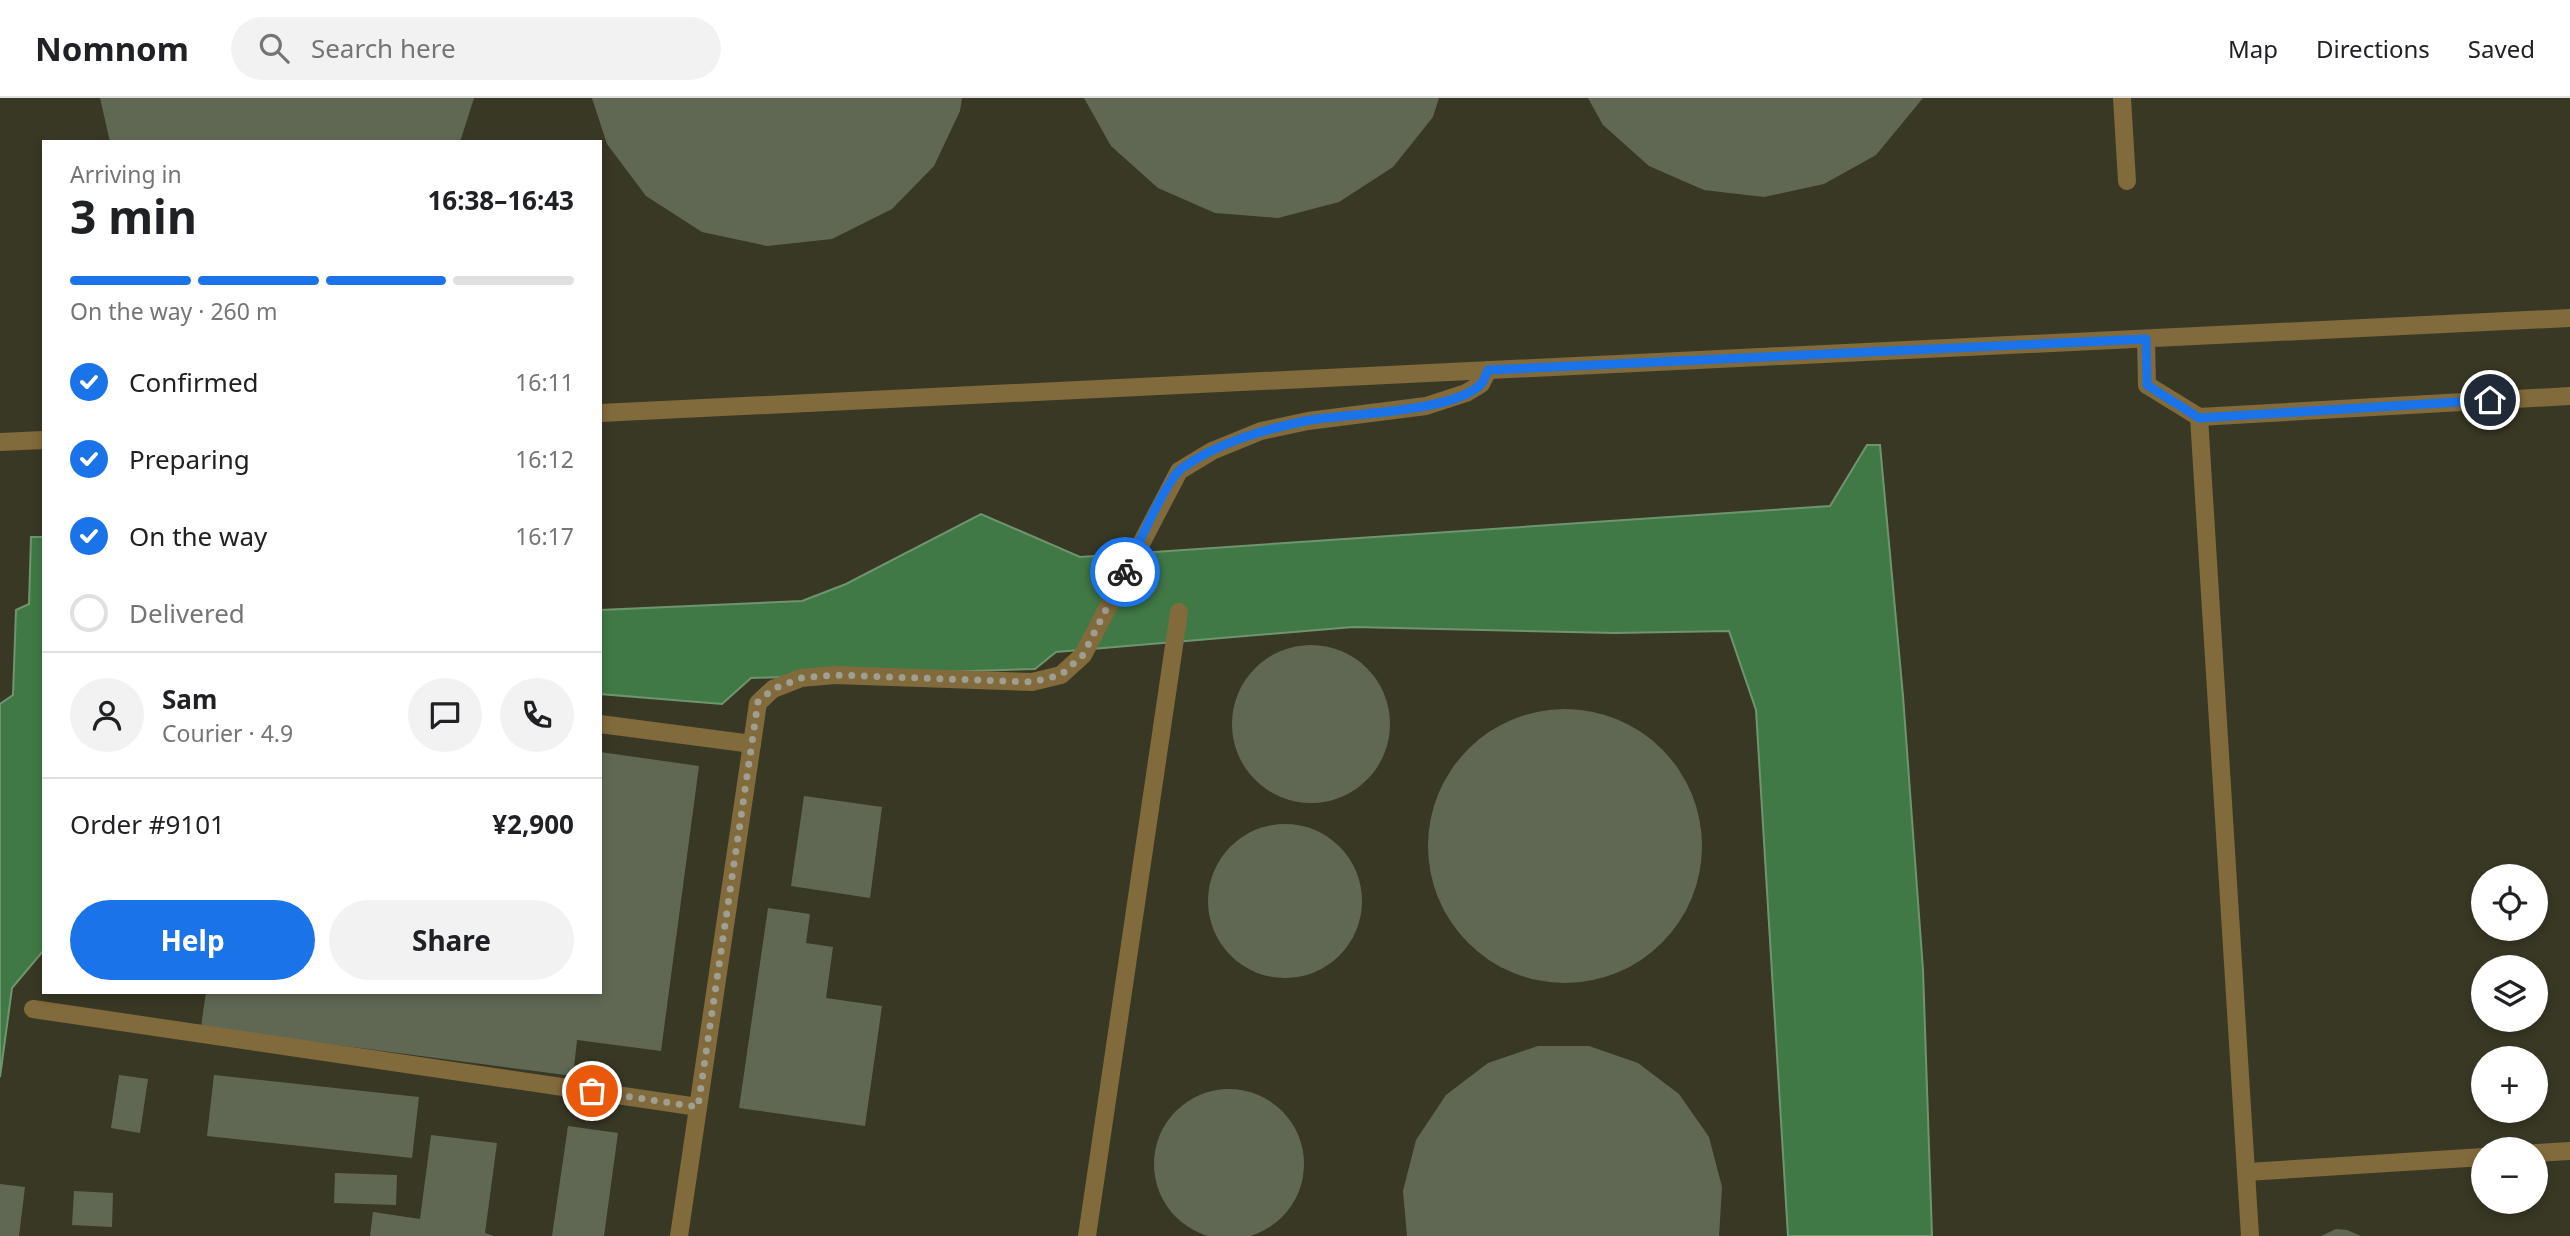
<!DOCTYPE html>
<html lang="en">
<head>
<meta charset="utf-8">
<style>
	body { margin:0; font-family:"Noto Sans",sans-serif; background:#f2f2f2; color:#202124; height:100vh; display:flex; flex-direction:column; font-size:26px; white-space:nowrap }
	* { box-sizing:border-box; margin:0 }
	p { font-size:23px; color:#757577 }
	.icon { flex:none; width:38px; height:38px; fill:none; stroke:currentColor; stroke-width:2; stroke-linecap:round; stroke-linejoin:round }
	.map { position:relative; flex:1; overflow:hidden }
	.details { position:absolute; left:42px; top:42px; width:560px; height:854px; display:flex; flex-direction:column; background:#fff; border-radius:0px; box-shadow:0 4px 10px #0003 }
	.details>* { flex:none }
	.controls { position:absolute; left:2471px; top:766px; display:grid; gap:14px }
	.controls a { display:grid; place-items:center; width:77px; height:77px; border-radius:50%; background:#fff; box-shadow:0 4px 10px #0003; font-size:35px }
	.pin { position:absolute; display:grid; place-items:center; width:60px; height:60px; color:#fff; margin:-30px; border:4px solid #fff; border-radius:50%; box-shadow:0 2px 7px #0007 }
	.courier { position:absolute; display:grid; place-items:center; width:70px; height:70px; margin:-35px; border:5px solid #1a73e8; border-radius:50%; background:#fff; color:#222; box-shadow:0 2px 9px #0007 }
	.summary em { font-style:normal; font-weight:700 }
	.summary div { display:flex; flex-direction:column-reverse }
	.summary { display:flex; align-items:center; justify-content:space-between; height:119px; padding:0 28px }
	h1 { font-size:46px; font-weight:700; line-height:52px }
	.bar { display:grid; grid-template-columns:repeat(4,1fr); gap:10px 7px; align-content:center; height:84px; padding:0 28px }
	.bar i { height:9px; border-radius:5px; background:#e0e0e0 }
	.bar .active { background:#1a73e8 }
	.bar p { grid-column:span 4 }
	.line { display:flex; align-items:center; gap:18px; padding:0 28px; border-top:2px solid #e0e0e0 }
	.line div { flex:1 }
	.round { display:grid; place-items:center; flex:none; width:74px; height:74px; border-radius:37px; background:#f2f2f2 }
	ol { padding:0 28px; list-style:none }
	li { display:flex; align-items:center; gap:21px; height:77px }
	li p { margin-inline-start:auto }
	li .icon { padding:7px; border-radius:50%; background:#1a73e8; color:#fff; stroke-width:4 }
	li:last-child { color:#757577 }
	li i { width:38px; height:38px; border:4px solid #e0e0e0; border-radius:50% }
	.button { display:flex; gap:14px; margin-top:auto; padding:14px 28px }
	.button a { flex:1; height:80px; border-radius:42px; background:#1a73e8; color:#fff; font-size:28px; font-weight:700; line-height:80px; text-align:center }
	.button a+a { background:#f2f2f2; color:#202124 }
	header { display:flex; align-items:center; gap:42px; box-sizing:border-box; height:98px; padding:0 35px; background:#fff; border-bottom:2px solid #e0e0e0 }
	header strong { font-size:33px }
	nav { display:flex; gap:38px; margin-inline-start:auto; font-size:24px }
	.search { width:490px; height:63px; background:#f2f2f2; display:flex; align-items:center; gap:18px; box-sizing:border-box; padding:0 24px; border-radius:38px; color:#757577; font-size:26px }
	.map>svg:first-child { display:block }
	.water { fill:#417946; stroke:#6e956e; stroke-width:2 }
	.building { fill:#606854 }
	.lines { fill:none; stroke-linecap:round; stroke-linejoin:round }
	.minor { stroke:#816a3b; stroke-width:18 }
	.done { stroke:#9f9e90; stroke-width:7; stroke-dasharray:0 12.6 }
	.route { stroke:#1a73e8; stroke-width:9 }
</style>
</head>
<body>
<header>
<strong>Nomnom</strong>
<div class="search"><svg class="icon" aria-label="search" viewBox="0 0 24 24"><circle cx="10" cy="10" r="6"/><path d="M15 15l6 6"/></svg>Search here</div>
<nav><a>Map</a><a>Directions</a><a>Saved</a></nav>
</header>
<div class="map">
<svg width="2570" height="1138" viewBox="0 0 2570 1138">
	<rect width="100%" height="100%" fill="#393825"/>
	<!-- water -->
	<g class="water">
		<path d="M 1867,347 L 1880,347 L 1903,598 L 1923,872 L 1932,1138 L 1788,1138 L 1756,612 L 1729,533 L 1614,535 L 1353,529 L 1056,554 L 1035,571 L 751,580 L 722,606 L 600,596 L 600,512 L 802,503 L 846,486 L 981,416 L 1080,459 L 1830,408 Z"/>
		<path d="M 31,439 L 44,439 L 44,852 L 12,890 L 0,979 L 0,606 L 13,597 L 16,512 L 29,506 Z"/>
	</g>
	<!-- building -->
	<g class="building">
		<path d="M 100,0 L 474,0 L 460,44 L 110,44 Z"/>
		<path d="M 592,0 L 962,0 L 960,13 L 934,68 L 892,111 L 832,141 L 767,148 L 702,134 L 646,98 L 607,46 Z"/>
		<path d="M 1084,0 L 1439,0 L 1433,19 L 1393,69 L 1339,104 L 1278,120 L 1215,115 L 1158,90 L 1111,48 Z"/>
		<path d="M 1588,0 L 1923,0 L 1876,57 L 1824,86 L 1764,99 L 1704,92 L 1649,68 L 1603,27 Z"/>
		<circle cx="1311" cy="626" r="79"/>
		<circle cx="1565" cy="748" r="137"/>
		<path d="M 600,654 L 699,668 L 661,953 L 577,942 L 573,978 L 201,929 L 206,894 L 600,894 Z"/>
		<path d="M 804,698 L 882,709 L 870,800 L 791,788 Z"/>
		<circle cx="1285" cy="803" r="77"/>
		<path d="M 768,810 L 810,816 L 806,845 L 833,849 L 826,900 L 882,908 L 865,1028 L 739,1010 Z"/>
		<path d="M 1538,948 L 1589,948 L 1638,965 L 1679,996 L 1709,1039 L 1722,1089 L 1719,1138 L 1407,1138 L 1403,1093 L 1416,1042 L 1446,997 L 1488,965 Z"/>
		<path d="M 119,977 L 148,981 L 140,1035 L 111,1030 Z"/>
		<path d="M 214,977 L 419,999 L 412,1060 L 207,1038 Z"/>
		<circle cx="1229" cy="1066" r="75"/>
		<path d="M 568,1028 L 618,1035 L 604,1138 L 552,1138 Z"/>
		<path d="M 431,1037 L 497,1045 L 485,1135 L 494,1138 L 370,1138 L 373,1114 L 420,1121 Z"/>
		<path d="M 335,1075 L 397,1077 L 396,1107 L 334,1105 Z"/>
		<path d="M 0,1086 L 25,1089 L 19,1138 L 0,1138 Z"/>
		<path d="M 74,1093 L 113,1095 L 112,1129 L 72,1127 Z"/>
		<path d="M 2336,1131 L 2347,1132 L 2361,1138 L 2321,1138 Z"/>
	</g>
	<g class="lines">
		<!-- minor -->
		<g class="minor">
			<path d="M 2122,0 L 2127,83"/>
			<path d="M 2146,241 L 2147,287 L 2199,319 L 2570,298"/>
			<path d="M 600,315 L 2570,220"/>
			<path d="M 2199,319 L 2250,1138"/>
			<path d="M 0,344 L 44,342"/>
			<path d="M 600,626 L 752,646"/>
			<path d="M 33,911 L 698,1009"/>
			<path d="M 2536,1055 L 2570,1053"/>
			<path d="M 2247,1074 L 2483,1059"/>
			<path d="M 679,1138 L 758,605 L 773,591 L 801,580 L 835,577 L 1032,584 L 1061,577 L 1083,557 L 1179,373 L 1212,353 L 1261,333 L 1308,323 L 1426,308 L 1466,295 L 1481,286 L 1488,272"/>
			<path d="M 1087,1138 L 1179,514"/>
		</g>
	</g>
	<g class="lines">
		<!-- done -->
		<path class="done" d="M 592,993 L 698,1009 L 758,604 L 773,591 L 801,580 L 835,577 L 1032,584 L 1061,577 L 1083,557 L 1125,474"/>
		<!-- route -->
		<path class="route" d="M 1125,474 C 1136,452 1165,384 1181,371 C 1216,345 1263,332 1305,323 C 1346,315 1453,315 1481,286 C 1484,283 1486,276 1488,272 L 2146,241 L 2147,287 L 2199,320 L 2490,302"/>
	</g>
</svg>
<div class="controls">
<a><svg class="icon" aria-label="locate" viewBox="0 0 24 24"><circle cx="12" cy="12" r="6"/><path d="M12 2v4M12 18v4M2 12h4M18 12h4"/></svg></a>
<a><svg class="icon" aria-label="layers" viewBox="0 0 24 24"><path d="M12 4l9 5-9 5-9-5zM3 14l9 5 9-5"/></svg></a>
<a>+</a>
<a>−</a>
</div>
<div class="pin" style="left:592px;top:993px;background:#ea580c"><svg class="icon" aria-label="bag" viewBox="0 0 24 24"><path d="M5 8h14l-1 12H6zM9 8a3 3 0 0 1 6 0"/></svg></div>
<div class="pin" style="left:2490px;top:302px;background:#1f2937"><svg class="icon" aria-label="home" viewBox="0 0 24 24"><path d="M3 11l9-7 9 7M6 9v11h12V9"/></svg></div>
<div class="courier" style="left:1125px;top:474px"><svg class="icon" aria-label="bike" viewBox="0 0 24 24"><circle cx="6" cy="16" r="4"/><circle cx="18" cy="16" r="4"/><path d="M6 16l4-8h5l3 8M10 8l3 8H6M13 5h3"/></svg></div>
<section class="details">
<div class="summary"><div><h1>3 min</h1><p>Arriving in</p></div><em>16:38–16:43</em></div>
<div class="bar"><i class="active"></i><i class="active"></i><i class="active"></i><i></i><p>On the way · 260 m</p></div>
<ol>
<li><svg class="icon" aria-label="check" viewBox="0 0 24 24"><path d="M5 12l5 5 9-10"/></svg>Confirmed<p>16:11</p></li>
<li><svg class="icon" aria-label="check" viewBox="0 0 24 24"><path d="M5 12l5 5 9-10"/></svg>Preparing<p>16:12</p></li>
<li><svg class="icon" aria-label="check" viewBox="0 0 24 24"><path d="M5 12l5 5 9-10"/></svg>On the way<p>16:17</p></li>
<li><i></i>Delivered</li>
</ol>
<div class="line" style="height:126px"><a class="round"><svg class="icon" aria-label="person" viewBox="0 0 24 24"><circle cx="12" cy="8" r="4"/><path d="M4 21q1-7 8-7t8 7"/></svg></a><div><b>Sam</b><p>Courier · 4.9</p></div><a class="round"><svg class="icon" aria-label="chat" viewBox="0 0 24 24"><path d="M4 5h16v11H9l-5 4z"/></svg></a><a class="round"><svg class="icon" aria-label="phone" viewBox="0 0 24 24"><path d="M5 4h4l2 5-3 2q2 4 5 5l2-3 5 2v4C11 20 4 13 5 4z"/></svg></a></div>
<div class="line" style="height:91px"><div>Order #9101</div><b>¥2,900</b></div>
<div class="button"><a>Help</a><a>Share</a></div>
</section>
</div>
</body>
</html>
